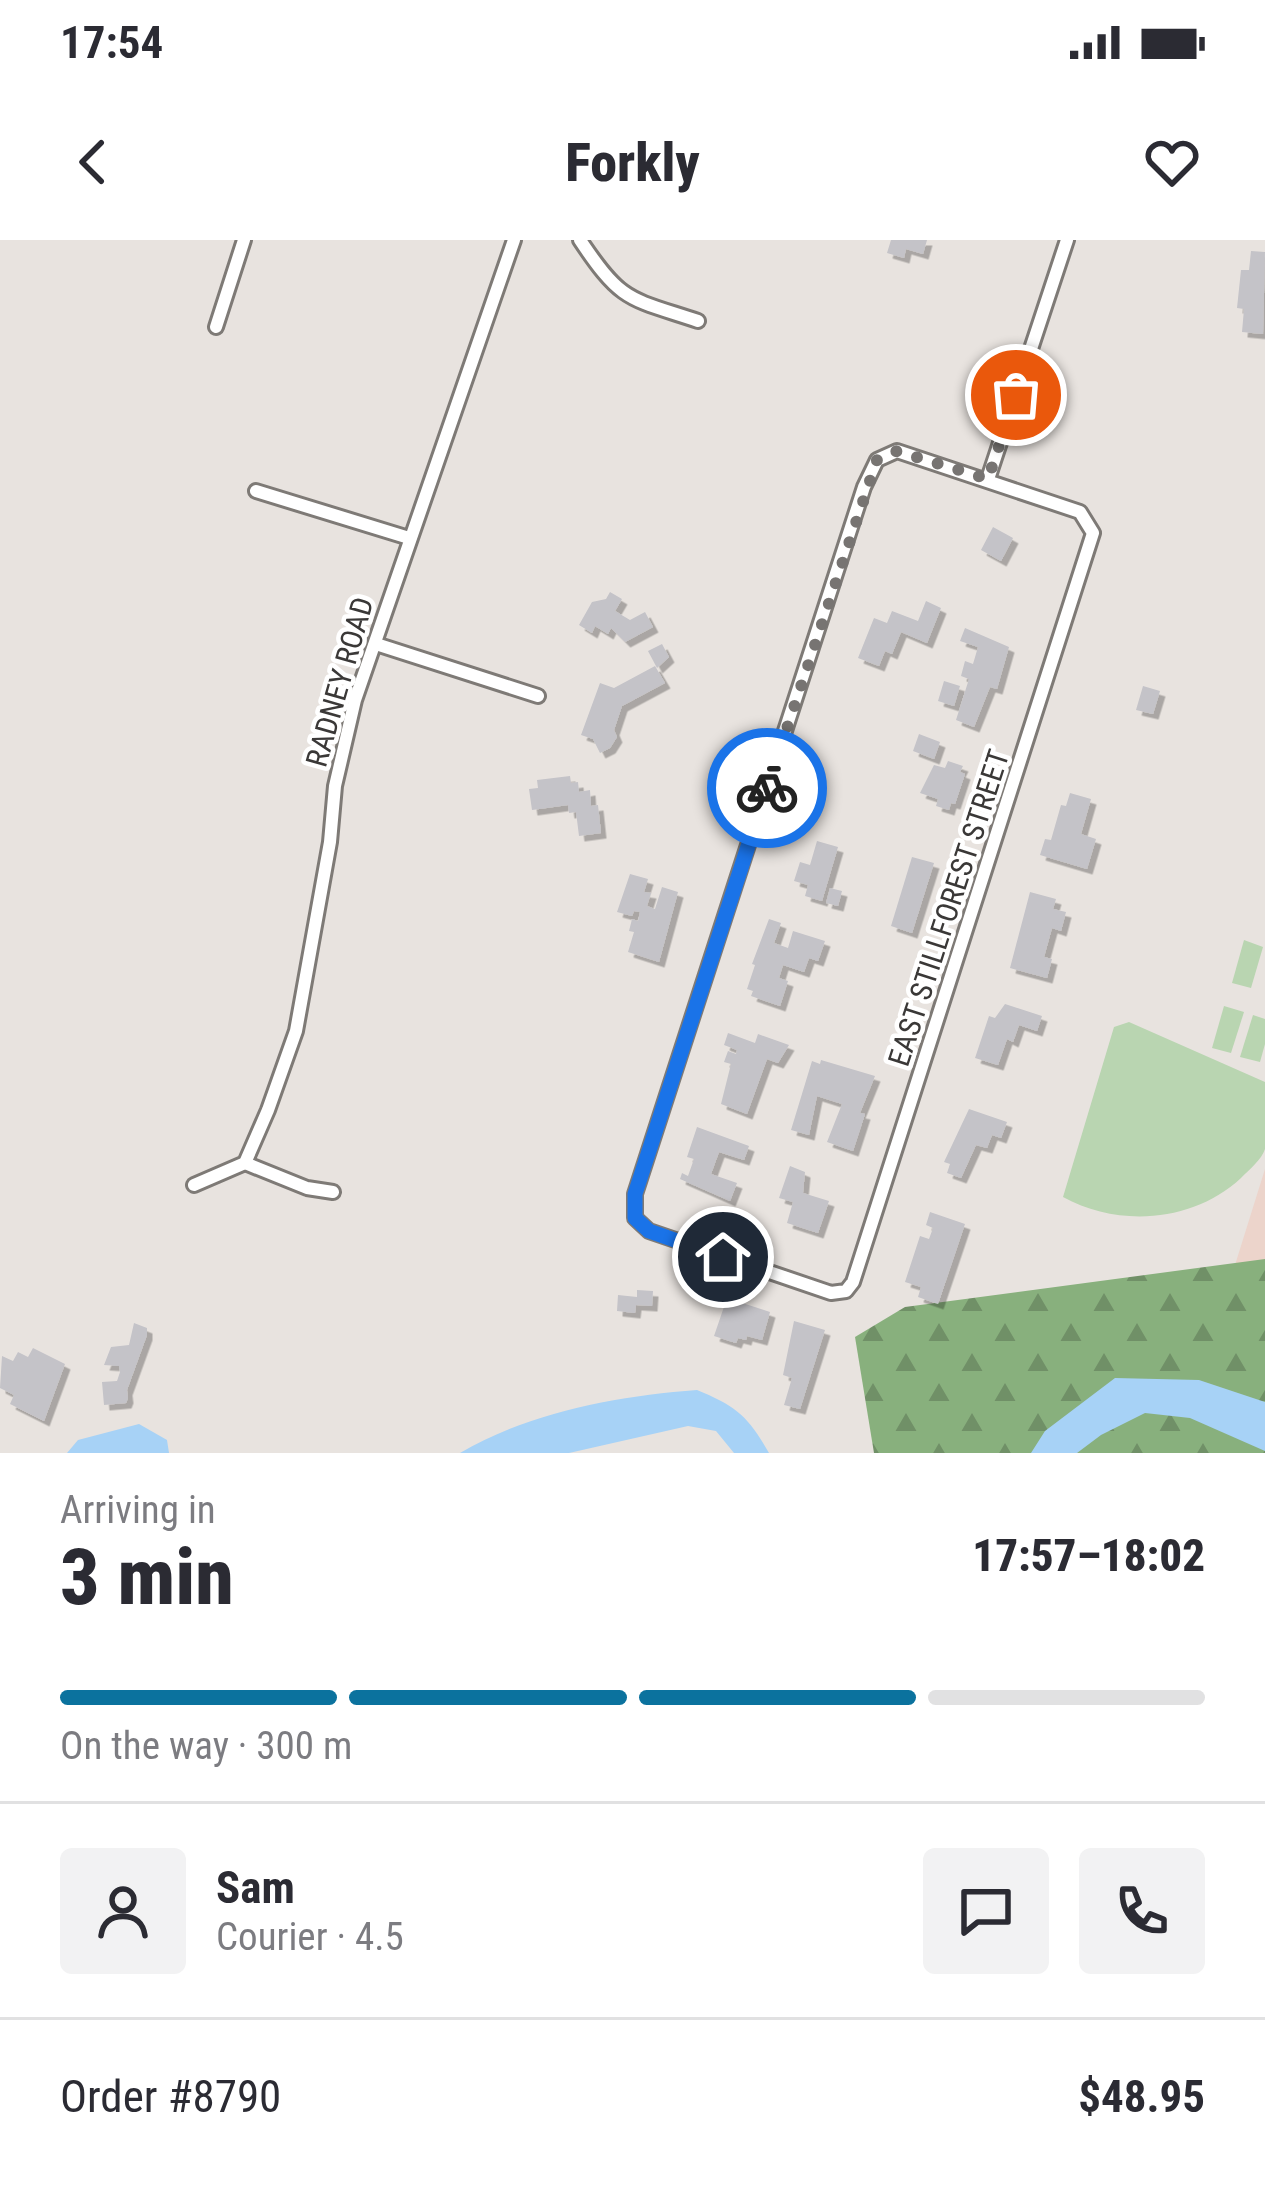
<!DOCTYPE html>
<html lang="en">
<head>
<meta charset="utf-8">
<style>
	body { margin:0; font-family:"Roboto Condensed",sans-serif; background:#f2f2f3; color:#2b2b33; height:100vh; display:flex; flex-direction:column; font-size:45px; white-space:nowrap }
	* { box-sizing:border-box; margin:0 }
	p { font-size:39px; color:#7c7c81 }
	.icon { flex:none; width:66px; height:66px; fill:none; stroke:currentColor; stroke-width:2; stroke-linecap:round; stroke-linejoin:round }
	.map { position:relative; height:1213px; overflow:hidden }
	.sheet { display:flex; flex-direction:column; background:#fff; flex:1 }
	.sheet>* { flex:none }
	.pin { position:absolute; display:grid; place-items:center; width:102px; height:102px; color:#fff; margin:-51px; border:6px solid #fff; border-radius:50%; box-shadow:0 3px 12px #0007 }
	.courier { position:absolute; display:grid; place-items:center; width:120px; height:120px; margin:-60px; border:9px solid #1a73e8; border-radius:50%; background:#fff; color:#222; box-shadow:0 3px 15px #0007 }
	.overview em { font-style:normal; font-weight:800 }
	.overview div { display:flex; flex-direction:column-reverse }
	.overview { display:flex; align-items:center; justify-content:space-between; height:204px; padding:0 60px }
	h1 { font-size:78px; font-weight:800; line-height:90px }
	.bar { display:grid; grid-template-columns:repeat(4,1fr); gap:18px 12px; align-content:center; height:144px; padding:0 60px }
	.bar i { height:15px; border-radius:9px; background:#e1e1e2 }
	.bar .active { background:#0b729e }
	.bar p { grid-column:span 4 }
	.line { display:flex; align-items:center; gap:30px; padding:0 60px; border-top:3px solid #e1e1e2 }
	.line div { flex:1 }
	.round { display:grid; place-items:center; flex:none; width:126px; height:126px; border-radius:12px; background:#f2f2f3 }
	.status { display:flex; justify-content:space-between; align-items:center; height:84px; padding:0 60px; background:#fff; direction:ltr }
	.status svg { height:33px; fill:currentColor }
	header { display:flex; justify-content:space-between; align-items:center; height:156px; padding:0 60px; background:#fff; font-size:54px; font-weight:800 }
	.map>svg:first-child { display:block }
	.education { fill:#ecd4cb }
	.grass { fill:#b9d5b1 }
	.forest { fill:url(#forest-firs) }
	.water { fill:#a7d2f6 }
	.building { fill:#c4c3c8; filter:url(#shadow) }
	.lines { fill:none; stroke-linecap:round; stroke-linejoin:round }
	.street-casing { stroke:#7e7a76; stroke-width:18 }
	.street { stroke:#fff; stroke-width:12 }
	.done { stroke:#777472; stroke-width:12; stroke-dasharray:0 21.6 }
	.route { stroke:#1a73e8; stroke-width:15 }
	.labels { text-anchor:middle; stroke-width:9; stroke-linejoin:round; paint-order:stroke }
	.street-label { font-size:30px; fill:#3a3837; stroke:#fff }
</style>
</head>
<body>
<div class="status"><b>17:54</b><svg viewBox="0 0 49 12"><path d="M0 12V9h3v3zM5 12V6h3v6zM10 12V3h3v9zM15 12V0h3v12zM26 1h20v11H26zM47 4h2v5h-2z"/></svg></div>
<header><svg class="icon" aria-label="back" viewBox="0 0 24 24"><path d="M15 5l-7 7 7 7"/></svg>Forkly<svg class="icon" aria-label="heart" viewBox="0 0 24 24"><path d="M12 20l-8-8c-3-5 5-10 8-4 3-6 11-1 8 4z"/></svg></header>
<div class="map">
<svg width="1265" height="1213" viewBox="0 0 1265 1213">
	<defs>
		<pattern id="forest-firs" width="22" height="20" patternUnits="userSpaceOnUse" patternTransform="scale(3)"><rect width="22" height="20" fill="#88b07d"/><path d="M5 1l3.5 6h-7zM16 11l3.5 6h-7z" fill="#709067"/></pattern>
		<filter id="shadow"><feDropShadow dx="5.5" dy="5.5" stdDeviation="0" flood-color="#0004"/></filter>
	</defs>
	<rect width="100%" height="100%" fill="#e8e3df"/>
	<!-- education -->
	<path class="education" d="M 1265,929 L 1265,1162 L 1199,1140 Z"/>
	<!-- grass -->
	<g class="grass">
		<path d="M 1244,700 L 1263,707 L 1251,748 L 1232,743 Z"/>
		<path d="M 1224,766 L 1244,772 L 1231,813 L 1212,808 Z"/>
		<path d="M 1253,775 L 1265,779 L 1265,804 L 1260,822 L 1240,817 Z"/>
		<path d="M 1129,782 L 1265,842 C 1265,862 1265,889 1265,909 C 1262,919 1249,930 1241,938 C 1194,982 1119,988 1063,957 L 1114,787 Z"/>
	</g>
	<!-- forest -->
	<path class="forest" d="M 1265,1019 L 1265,1213 L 874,1213 L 855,1097 L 905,1067 Z"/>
	<!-- water -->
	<g class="water">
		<path d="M 1115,1138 L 1199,1140 L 1265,1162 L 1265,1211 L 1190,1178 L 1145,1173 L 1101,1195 L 1077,1213 L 1031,1213 L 1045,1191 Z"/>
		<path d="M 697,1150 C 736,1166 748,1176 769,1213 L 734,1213 L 716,1191 L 688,1186 L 569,1213 L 460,1213 C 530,1172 617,1156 697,1150 Z"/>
		<path d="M 139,1184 L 167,1200 L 169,1213 L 67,1213 L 78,1200 Z"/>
	</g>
	<!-- building -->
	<g class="building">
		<path d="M 891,0 L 927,0 L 923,14 L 906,9 L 904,18 L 887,13 Z"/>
		<path d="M 1251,11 L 1265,12 L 1263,94 L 1242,92 L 1244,69 L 1237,68 L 1241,30 L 1249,30 Z"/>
		<path d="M 993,287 L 1013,298 L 1001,321 L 981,310 Z"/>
		<path d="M 610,352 L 622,359 L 615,371 L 630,380 L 645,372 L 653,387 L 625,402 L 611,388 L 608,394 L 595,386 L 592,393 L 579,385 L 592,362 L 606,359 Z"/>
		<path d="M 926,361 L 941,368 L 927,403 L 901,392 L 892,414 L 885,411 L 879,426 L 858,418 L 874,378 L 887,383 L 892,371 L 918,381 Z"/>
		<path d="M 965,388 L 1009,407 L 997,449 L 990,447 L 974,487 L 956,480 L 969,439 L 961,436 L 965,421 L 973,424 L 978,407 L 960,401 Z"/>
		<path d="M 662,404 L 669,417 L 657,428 L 648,411 Z"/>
		<path d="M 655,426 L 665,443 L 622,466 L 614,490 L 617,497 L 610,508 L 600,513 L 593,499 L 581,495 L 600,443 L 614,448 Z"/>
		<path d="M 944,441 L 960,446 L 954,466 L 938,461 Z"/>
		<path d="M 1143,446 L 1160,451 L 1153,474 L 1136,470 Z"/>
		<path d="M 919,494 L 940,502 L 934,519 L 913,511 Z"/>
		<path d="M 948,521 L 963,526 L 960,532 L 965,534 L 955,564 L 951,563 L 949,570 L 936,566 L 938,559 L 920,553 L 934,525 L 945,528 Z"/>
		<path d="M 570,536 L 571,543 L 578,542 L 579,552 L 590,550 L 591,566 L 598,565 L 601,593 L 579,596 L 576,572 L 569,573 L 568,565 L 532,570 L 529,549 L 538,548 L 537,540 Z"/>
		<path d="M 1070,553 L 1091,559 L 1081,594 L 1096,599 L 1087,629 L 1040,615 L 1045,599 L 1051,600 L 1061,565 L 1066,566 Z"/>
		<path d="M 817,601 L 838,607 L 822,661 L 805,656 L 808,645 L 794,641 L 800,622 L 810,625 Z"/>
		<path d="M 912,617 L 934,623 L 912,693 L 891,686 Z"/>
		<path d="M 630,634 L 648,639 L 644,652 L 651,653 L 647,666 L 655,669 L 662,647 L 678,652 L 659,722 L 628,712 L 634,692 L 629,691 L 632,679 L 638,681 L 640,672 L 634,671 L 632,676 L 617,672 Z"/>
		<path d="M 830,648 L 842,651 L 838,666 L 826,663 Z"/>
		<path d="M 1030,652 L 1056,659 L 1053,669 L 1066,672 L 1061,691 L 1052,688 L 1044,717 L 1052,719 L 1047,738 L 1010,728 Z"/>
		<path d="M 769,679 L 781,683 L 774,703 L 788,708 L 793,691 L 825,701 L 818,721 L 809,718 L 804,732 L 783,725 L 779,738 L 788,741 L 780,766 L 751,756 L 753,751 L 747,749 L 755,725 L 752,724 Z"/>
		<path d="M 1005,764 L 1042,776 L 1037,791 L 1019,785 L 1013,802 L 1007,799 L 998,825 L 975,818 L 989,776 L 995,778 Z"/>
		<path d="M 728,793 L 755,803 L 758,794 L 789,805 L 778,823 L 767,819 L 747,874 L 721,864 L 731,824 L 724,822 L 728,811 L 736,814 L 737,810 L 724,805 Z"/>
		<path d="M 821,820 L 875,836 L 860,873 L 865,874 L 853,911 L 827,902 L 842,864 L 817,856 L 809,895 L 791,890 L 812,821 L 820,824 Z"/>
		<path d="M 969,869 L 1007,882 L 1001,898 L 992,895 L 987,908 L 976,905 L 961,938 L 947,933 L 950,924 L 944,922 Z"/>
		<path d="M 697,887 L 749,906 L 744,920 L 719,912 L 711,934 L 737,943 L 730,961 L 680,939 L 682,933 L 688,936 L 694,919 L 687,917 Z"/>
		<path d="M 790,926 L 805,932 L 803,953 L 829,961 L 818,993 L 787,983 L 793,962 L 779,958 Z"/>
		<path d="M 930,972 L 965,984 L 938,1064 L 918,1057 L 921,1047 L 905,1042 L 920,996 L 929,999 L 933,988 L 926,985 Z"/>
		<path d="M 637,1050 L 653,1051 L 652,1066 L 636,1065 L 635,1073 L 617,1071 L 618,1055 L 637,1057 Z"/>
		<path d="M 727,1058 L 770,1072 L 762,1100 L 747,1096 L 746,1100 L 738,1098 L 736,1103 L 714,1096 Z"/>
		<path d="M 794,1081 L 825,1090 L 800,1169 L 784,1165 L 792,1138 L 783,1135 Z"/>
		<path d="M 134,1083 L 147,1088 L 147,1095 L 127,1150 L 128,1158 L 126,1163 L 104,1165 L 102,1142 L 117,1141 L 120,1132 L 119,1126 L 104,1125 L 111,1107 L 129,1105 Z"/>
		<path d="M 33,1108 L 65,1124 L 44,1181 L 10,1164 L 14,1155 L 0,1148 L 2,1116 L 13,1121 L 18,1112 L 28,1117 Z"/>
	</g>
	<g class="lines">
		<defs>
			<g id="street">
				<path d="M 580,0 C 622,63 629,58 698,81"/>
				<path d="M 216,87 L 244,0"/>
				<path d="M 897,211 L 1080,272 L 1093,293 L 853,1042 L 846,1051 L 831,1053 L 649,991 L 635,978 L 635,954 L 864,247 L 877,220 Z"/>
				<path d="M 988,239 L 1067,0"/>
				<path d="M 256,251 L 409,298"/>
				<path d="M 376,404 L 538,456"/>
				<path d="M 245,923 L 307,948 L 333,952"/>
				<path d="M 194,945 L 245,923 L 268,870 L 296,791 L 330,602 L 335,546 L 355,460 L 514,0"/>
			</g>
		</defs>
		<!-- street casing -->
		<use href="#street" class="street-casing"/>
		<!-- street -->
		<use href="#street" class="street"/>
	</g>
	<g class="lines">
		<!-- done -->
		<path class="done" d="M 767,548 L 877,220 L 897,211 L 988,239 L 1016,155"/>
		<!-- route -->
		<path class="route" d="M 723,1017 L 649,991 L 635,978 L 635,954 L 767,548"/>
	</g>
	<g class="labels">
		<!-- street labels -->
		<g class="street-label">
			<text transform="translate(340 442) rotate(-74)" y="10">RADNEY ROAD</text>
			<text transform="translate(949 668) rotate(-72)" y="10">EAST STILLFOREST STREET</text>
		</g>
	</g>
</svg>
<div class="pin" style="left:1016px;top:155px;background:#ea580c"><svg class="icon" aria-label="bag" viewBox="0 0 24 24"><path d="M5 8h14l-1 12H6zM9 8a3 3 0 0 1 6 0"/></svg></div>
<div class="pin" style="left:723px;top:1017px;background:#1f2937"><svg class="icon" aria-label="home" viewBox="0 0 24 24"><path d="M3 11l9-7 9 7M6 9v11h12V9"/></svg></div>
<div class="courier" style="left:767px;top:548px"><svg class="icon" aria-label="bike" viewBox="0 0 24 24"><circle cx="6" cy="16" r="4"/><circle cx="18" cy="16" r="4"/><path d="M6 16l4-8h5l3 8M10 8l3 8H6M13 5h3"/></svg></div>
</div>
<section class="sheet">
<div class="overview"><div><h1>3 min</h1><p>Arriving in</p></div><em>17:57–18:02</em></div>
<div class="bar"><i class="active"></i><i class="active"></i><i class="active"></i><i></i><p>On the way · 300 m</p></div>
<div class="line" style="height:216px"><a class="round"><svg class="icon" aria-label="person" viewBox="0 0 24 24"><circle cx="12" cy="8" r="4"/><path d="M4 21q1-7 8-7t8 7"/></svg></a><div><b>Sam</b><p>Courier · 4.5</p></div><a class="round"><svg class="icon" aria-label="chat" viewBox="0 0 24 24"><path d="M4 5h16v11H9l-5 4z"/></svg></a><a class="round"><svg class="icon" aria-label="phone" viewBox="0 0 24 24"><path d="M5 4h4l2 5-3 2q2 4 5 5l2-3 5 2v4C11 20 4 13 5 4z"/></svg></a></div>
<div class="line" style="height:156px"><div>Order #8790</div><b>$48.95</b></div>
</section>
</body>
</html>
